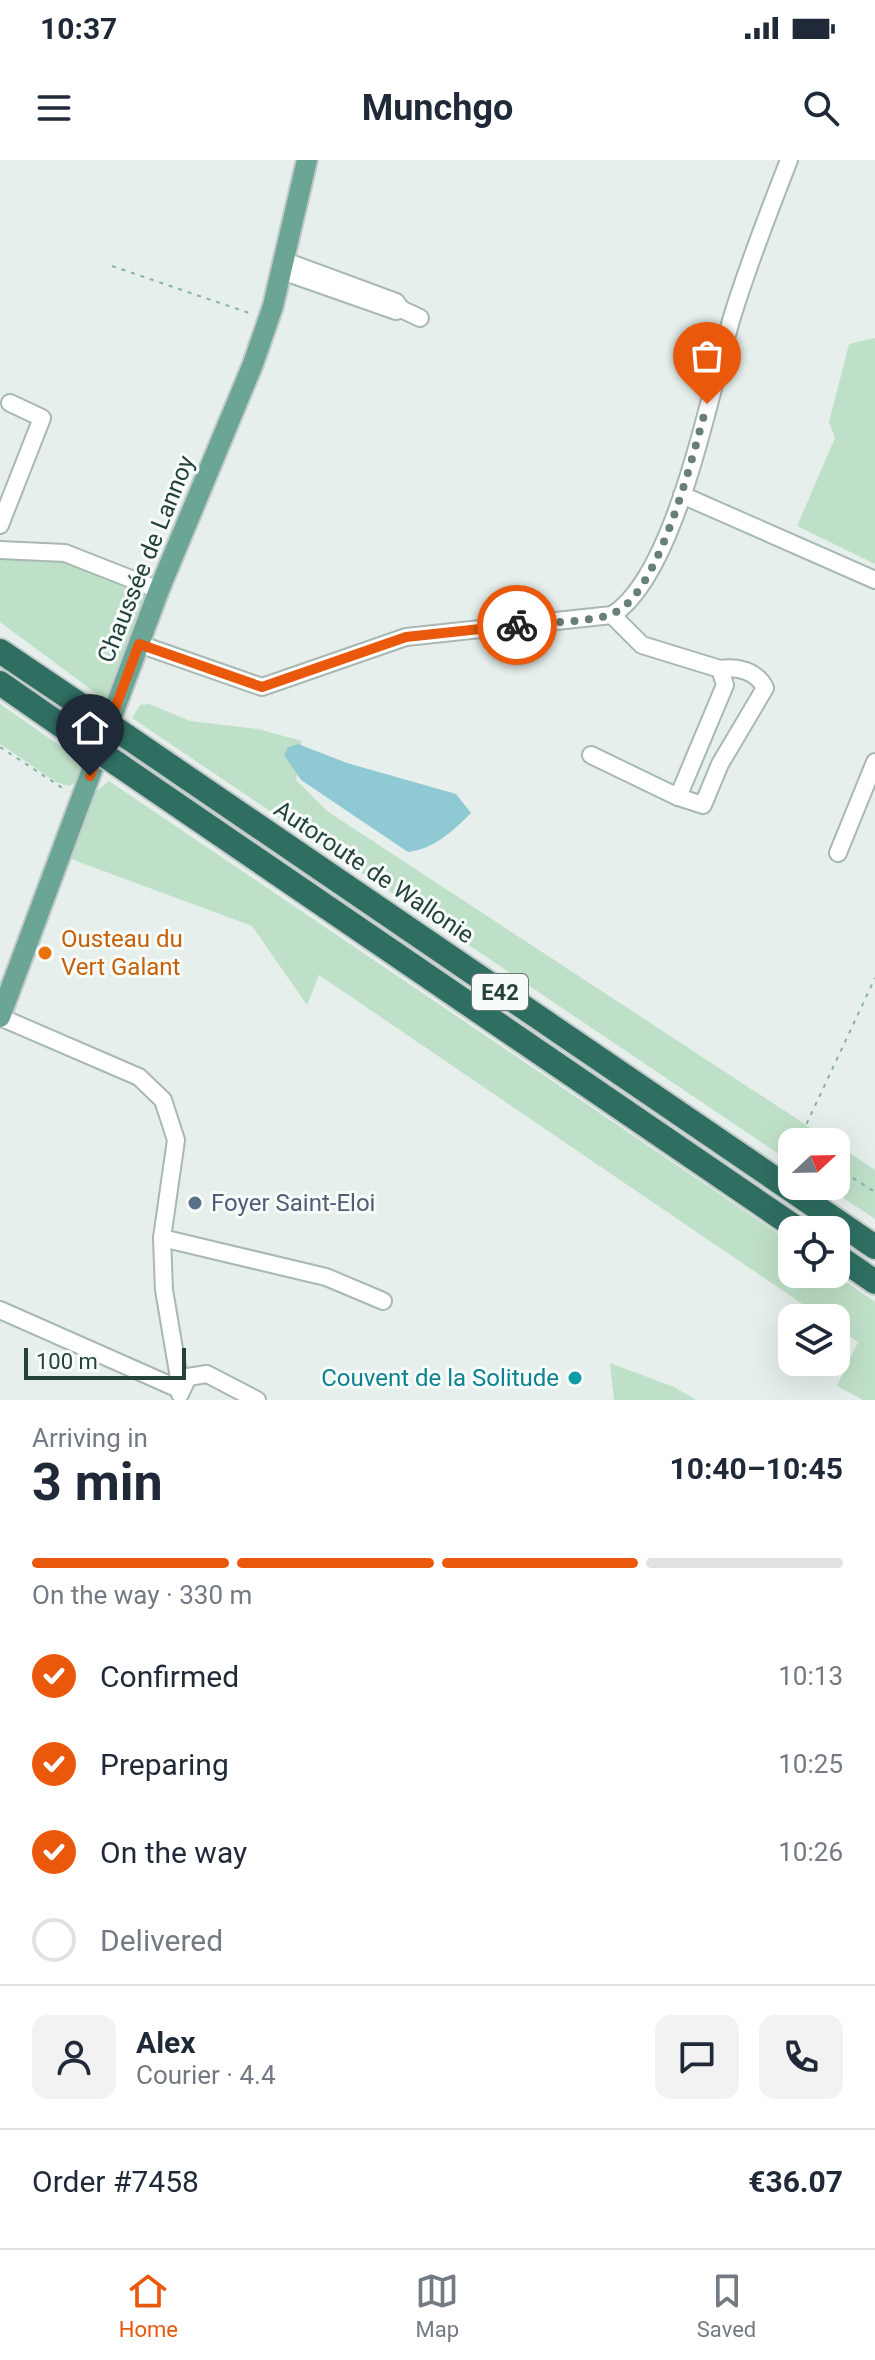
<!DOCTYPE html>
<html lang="en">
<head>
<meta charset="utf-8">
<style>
	body { margin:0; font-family:Roboto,sans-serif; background:#f2f2f3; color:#1f2937; height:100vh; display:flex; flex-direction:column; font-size:30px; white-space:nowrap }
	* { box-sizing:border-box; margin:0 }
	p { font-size:26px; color:#747a83 }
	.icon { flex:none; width:44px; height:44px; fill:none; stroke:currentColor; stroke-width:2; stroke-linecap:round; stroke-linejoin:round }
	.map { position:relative; height:1240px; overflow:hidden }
	.side { display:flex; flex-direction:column; background:#fff; flex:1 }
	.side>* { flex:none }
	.needle { width:52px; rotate:68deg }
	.tools { position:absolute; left:778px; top:968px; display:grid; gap:16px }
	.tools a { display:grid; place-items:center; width:72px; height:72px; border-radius:16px; background:#fff; box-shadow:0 8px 32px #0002; font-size:40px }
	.scale { position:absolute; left:24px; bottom:20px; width:162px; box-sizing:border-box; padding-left:8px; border:4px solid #24423a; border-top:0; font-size:22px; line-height:28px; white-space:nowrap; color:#24423a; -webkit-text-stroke:6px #f7fbf9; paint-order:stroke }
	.pin { position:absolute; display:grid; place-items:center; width:68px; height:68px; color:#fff; margin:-82px -34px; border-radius:50% 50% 50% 0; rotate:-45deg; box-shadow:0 0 8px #0007 }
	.pin .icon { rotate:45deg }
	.courier { position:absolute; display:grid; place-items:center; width:80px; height:80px; margin:-40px; border:6px solid #ea580c; border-radius:50%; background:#fff; color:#222; box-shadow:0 2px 10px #0007 }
	.headline em { font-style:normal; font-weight:700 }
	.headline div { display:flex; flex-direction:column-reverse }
	.headline { display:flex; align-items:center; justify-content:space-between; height:136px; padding:0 32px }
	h1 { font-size:52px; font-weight:700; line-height:60px }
	.bar { display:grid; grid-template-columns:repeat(4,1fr); gap:12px 8px; align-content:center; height:96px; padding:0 32px }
	.bar i { height:10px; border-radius:6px; background:#e0e1e3 }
	.bar .selected { background:#ea580c }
	.bar p { grid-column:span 4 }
	.line { display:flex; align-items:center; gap:20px; padding:0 32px; border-top:2px solid #e0e1e3 }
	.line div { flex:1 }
	.round { display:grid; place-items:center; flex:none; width:84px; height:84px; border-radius:16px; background:#f2f2f3 }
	ol { padding:0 32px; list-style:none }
	li { display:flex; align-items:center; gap:24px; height:88px }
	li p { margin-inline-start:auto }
	li .icon { padding:8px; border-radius:50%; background:#ea580c; color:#fff; stroke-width:4 }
	li:last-child { color:#747a83 }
	li i { width:44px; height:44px; border:4px solid #e0e1e3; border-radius:50% }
	.status { display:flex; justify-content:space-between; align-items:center; height:56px; padding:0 40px; background:#fff; direction:ltr }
	.status svg { height:22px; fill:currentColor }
	header { display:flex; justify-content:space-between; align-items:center; height:104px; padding:0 32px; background:#fff; font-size:36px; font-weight:700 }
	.tabs { display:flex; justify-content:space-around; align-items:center; height:112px; border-top:2px solid #e0e1e3; background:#fff; font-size:22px; color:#747a83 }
	.tabs a { display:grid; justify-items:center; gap:4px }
	.tabs .selected { color:#ea580c }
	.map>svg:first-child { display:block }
	.green { fill:#bfe0c8 }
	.water { fill:#8ec9d4 }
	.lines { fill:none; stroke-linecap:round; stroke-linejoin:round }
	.minor-casing { stroke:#a8b8b2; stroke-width:20 }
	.major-casing { stroke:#c2cac8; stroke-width:24 }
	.highway-casing { stroke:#c2cac8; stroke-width:28 }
	.path { stroke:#86b3a5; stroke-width:2; stroke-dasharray:4 6; stroke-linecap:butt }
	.minor { stroke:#fff; stroke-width:16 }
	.major { stroke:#6aa596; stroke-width:20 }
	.highway { stroke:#2f6f62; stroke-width:24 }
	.highway-bridge-casing { stroke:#c2cac8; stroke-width:28; stroke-linecap:butt }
	.highway-bridge { stroke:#2f6f62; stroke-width:24 }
	.done { stroke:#687f78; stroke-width:8; stroke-dasharray:0 14.4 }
	.route { stroke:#ea580c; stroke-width:10 }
	.food-dot { fill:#e8710a; stroke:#f7fbf9; stroke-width:3 }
	.service-dot { fill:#5c6f8a; stroke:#f7fbf9; stroke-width:3 }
	.culture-dot { fill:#0f9aa8; stroke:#f7fbf9; stroke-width:3 }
	.labels { text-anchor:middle; stroke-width:6; stroke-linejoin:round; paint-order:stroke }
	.shield { fill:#f7fbf9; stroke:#637a73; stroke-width:2 }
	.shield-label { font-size:22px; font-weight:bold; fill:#24423a }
	.street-label { font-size:24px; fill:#24423a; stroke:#f7fbf9 }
	.food-label { font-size:24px; fill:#c56008; stroke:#f7fbf9; text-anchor:start }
	.service-label { font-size:24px; fill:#4e5e75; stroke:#f7fbf9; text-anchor:start }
	.culture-label { font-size:24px; fill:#0d838f; stroke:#f7fbf9; text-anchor:end }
</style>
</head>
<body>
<div class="status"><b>10:37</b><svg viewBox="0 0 49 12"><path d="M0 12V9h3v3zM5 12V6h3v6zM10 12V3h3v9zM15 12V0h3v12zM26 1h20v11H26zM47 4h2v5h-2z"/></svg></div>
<header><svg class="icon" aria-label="menu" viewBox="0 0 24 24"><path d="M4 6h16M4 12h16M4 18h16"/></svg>Munchgo<svg class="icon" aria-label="search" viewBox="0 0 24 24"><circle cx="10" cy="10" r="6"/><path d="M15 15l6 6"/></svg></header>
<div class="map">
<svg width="875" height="1240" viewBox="0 0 875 1240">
	<rect width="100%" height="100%" fill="#e6efeb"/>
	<!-- green -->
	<g class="green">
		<path d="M 875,178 L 875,404 L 797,366 L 835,278 L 829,262 L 849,184 Z"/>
		<path d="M 0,394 C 48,397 109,400 147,434 L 108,542 L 0,462 Z"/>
		<path d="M 0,544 L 86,604 L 81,620 L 69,626 L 56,622 L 0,584 Z"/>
		<path d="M 149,544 L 190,561 L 258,569 L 302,581 L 296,620 L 327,651 L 832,982 L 792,982 L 792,1003 L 132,558 L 140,545 Z"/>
		<path d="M 109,621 L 792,1083 L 792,1114 L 835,1114 L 875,1142 L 875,1240 L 863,1240 L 837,1226 L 858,1182 L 836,1167 L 836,1158 L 823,1158 L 319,815 L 307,845 L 252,766 L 71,699 L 94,633 Z"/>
		<path d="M 836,984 L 875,1010 L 875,1059 L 826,1026 L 836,1026 Z"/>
		<path d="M 610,1203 L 674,1227 L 696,1240 L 614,1240 Z"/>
	</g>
	<!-- water -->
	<path class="water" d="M 298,584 L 347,603 L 456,634 L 471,653 C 453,671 434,689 408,692 L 301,620 L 284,595 L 288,587 Z"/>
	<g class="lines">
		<defs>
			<g id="minor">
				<path d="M 282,111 L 396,151 L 401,149 L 396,142 L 285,101"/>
				<path d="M 401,149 L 420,158"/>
				<path d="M 682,335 L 875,420"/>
				<path d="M 0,365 L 42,258 L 10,243"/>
				<path d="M 0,390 L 65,393 L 159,430"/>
				<path d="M 139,484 L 262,527 L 406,477 L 612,455 C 677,415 710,228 733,154 C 749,102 769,51 789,0"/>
				<path d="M 591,595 L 678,637 L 725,525 L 720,509 L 642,485 L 612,455"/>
				<path d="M 678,637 L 703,645 L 720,604 L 765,528 C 757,511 737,506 720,509"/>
				<path d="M 838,693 L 875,602"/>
				<path d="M 0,857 L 139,917 L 163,940 L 176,980 L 162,1078 L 164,1130 L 181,1230"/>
				<path d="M 162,1078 L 326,1117 L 383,1141"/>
				<path d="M 0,1150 L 181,1230"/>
				<path d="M 180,1234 L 188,1217 L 207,1214 L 257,1240"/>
			</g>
			<path id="major" d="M 0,857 L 159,430 L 253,204 L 273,146 L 307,0"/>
			<g id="highway">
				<path d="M 0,491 L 92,553"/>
				<path d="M 0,523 L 82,580"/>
				<path d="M 126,576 L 875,1087"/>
				<path d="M 116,603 L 799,1070"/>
				<path d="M 836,1095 L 875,1122"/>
			</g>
		</defs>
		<!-- minor casing -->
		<use href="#minor" class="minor-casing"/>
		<!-- major casing -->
		<use href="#major" class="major-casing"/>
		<!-- highway casing -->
		<use href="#highway" class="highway-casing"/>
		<!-- path -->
		<g class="path">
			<path d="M 112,106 L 252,154"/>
			<path d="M 0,587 L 67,631"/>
			<path d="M 798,982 L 875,818"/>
			<path d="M 836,1007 L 875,1032"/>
		</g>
		<!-- minor -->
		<use href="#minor" class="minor"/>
		<!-- major -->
		<use href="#major" class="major"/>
		<!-- highway -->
		<use href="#highway" class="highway"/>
		<defs>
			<g id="highway-bridge">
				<path d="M 92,553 L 126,576"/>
				<path d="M 82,580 L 116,603"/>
			</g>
		</defs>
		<!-- highway-bridge casing -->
		<use href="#highway-bridge" class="highway-bridge-casing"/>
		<!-- highway-bridge -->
		<use href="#highway-bridge" class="highway-bridge"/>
	</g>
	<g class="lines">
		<!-- done -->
		<path class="done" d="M 517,465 C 543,462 592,463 614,453 C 660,433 694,291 707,244"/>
		<!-- route -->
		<path class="route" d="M 90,616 L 139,484 L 262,527 L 406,477 L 517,465"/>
	</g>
	<!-- markers -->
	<circle class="food-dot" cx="45" cy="793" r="8"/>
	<circle class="service-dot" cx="195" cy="1043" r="8"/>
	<circle class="culture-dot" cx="575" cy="1218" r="8"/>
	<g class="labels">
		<!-- shield labels -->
		<rect class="shield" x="472" y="814" width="56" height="36" rx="6"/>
		<g class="shield-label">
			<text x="500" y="840">E42</text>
		</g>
		<!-- street labels -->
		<g class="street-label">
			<text transform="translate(146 399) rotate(-68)" y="8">Chaussée de Lannoy</text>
			<text transform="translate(374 712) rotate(34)" y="8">Autoroute de Wallonie</text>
		</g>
		<!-- food labels -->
		<g class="food-label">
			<text x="61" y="787">Ousteau du<tspan x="61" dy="28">Vert Galant</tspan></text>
		</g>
		<!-- service labels -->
		<g class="service-label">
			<text x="211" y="1051">Foyer Saint-Eloi</text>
		</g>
		<!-- culture labels -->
		<g class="culture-label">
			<text x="559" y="1226">Couvent de la Solitude</text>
		</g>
	</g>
</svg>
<div class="tools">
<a><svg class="needle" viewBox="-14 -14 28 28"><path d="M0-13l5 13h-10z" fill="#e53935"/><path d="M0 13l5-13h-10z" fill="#747a83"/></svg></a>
<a><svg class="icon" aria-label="locate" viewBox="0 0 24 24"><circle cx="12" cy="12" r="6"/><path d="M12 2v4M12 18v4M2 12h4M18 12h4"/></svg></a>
<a><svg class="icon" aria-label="layers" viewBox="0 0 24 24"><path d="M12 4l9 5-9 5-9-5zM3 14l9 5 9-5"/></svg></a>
</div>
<div class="scale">100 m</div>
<div class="pin" style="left:707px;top:244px;background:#ea580c"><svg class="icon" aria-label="bag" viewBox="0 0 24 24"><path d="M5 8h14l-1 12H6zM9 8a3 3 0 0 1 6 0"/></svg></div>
<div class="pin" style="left:90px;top:616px;background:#1f2937"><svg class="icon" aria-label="home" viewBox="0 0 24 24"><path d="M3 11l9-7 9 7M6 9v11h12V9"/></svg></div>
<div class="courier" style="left:517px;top:465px"><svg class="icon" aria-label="bike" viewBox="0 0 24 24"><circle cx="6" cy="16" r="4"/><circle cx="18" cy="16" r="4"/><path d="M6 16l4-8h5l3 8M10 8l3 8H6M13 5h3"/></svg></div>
</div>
<section class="side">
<div class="headline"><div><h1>3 min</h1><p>Arriving in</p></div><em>10:40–10:45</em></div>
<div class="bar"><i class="selected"></i><i class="selected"></i><i class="selected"></i><i></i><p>On the way · 330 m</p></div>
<ol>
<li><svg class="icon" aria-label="check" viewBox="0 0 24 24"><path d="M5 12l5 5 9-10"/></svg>Confirmed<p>10:13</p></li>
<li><svg class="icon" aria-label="check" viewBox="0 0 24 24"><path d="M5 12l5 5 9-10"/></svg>Preparing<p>10:25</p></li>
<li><svg class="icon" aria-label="check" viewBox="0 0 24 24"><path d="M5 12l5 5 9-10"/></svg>On the way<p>10:26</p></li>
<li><i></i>Delivered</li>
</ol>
<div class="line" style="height:144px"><a class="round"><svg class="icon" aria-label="person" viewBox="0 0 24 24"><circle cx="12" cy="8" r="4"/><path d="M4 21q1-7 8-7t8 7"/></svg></a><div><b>Alex</b><p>Courier · 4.4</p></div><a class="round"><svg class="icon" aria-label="chat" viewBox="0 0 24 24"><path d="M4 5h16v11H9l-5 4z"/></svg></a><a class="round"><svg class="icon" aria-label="phone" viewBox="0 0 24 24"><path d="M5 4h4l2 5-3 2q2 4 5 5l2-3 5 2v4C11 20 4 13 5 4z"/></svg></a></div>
<div class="line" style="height:104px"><div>Order #7458</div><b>€36.07</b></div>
</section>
<nav class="tabs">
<a class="selected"><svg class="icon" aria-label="home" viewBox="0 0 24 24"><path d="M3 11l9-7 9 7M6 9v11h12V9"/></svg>Home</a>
<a><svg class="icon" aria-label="map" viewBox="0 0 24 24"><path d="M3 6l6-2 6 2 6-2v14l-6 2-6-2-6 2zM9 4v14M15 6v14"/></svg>Map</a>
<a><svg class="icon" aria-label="saved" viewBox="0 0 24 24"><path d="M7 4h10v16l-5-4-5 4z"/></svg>Saved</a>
</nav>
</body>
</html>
